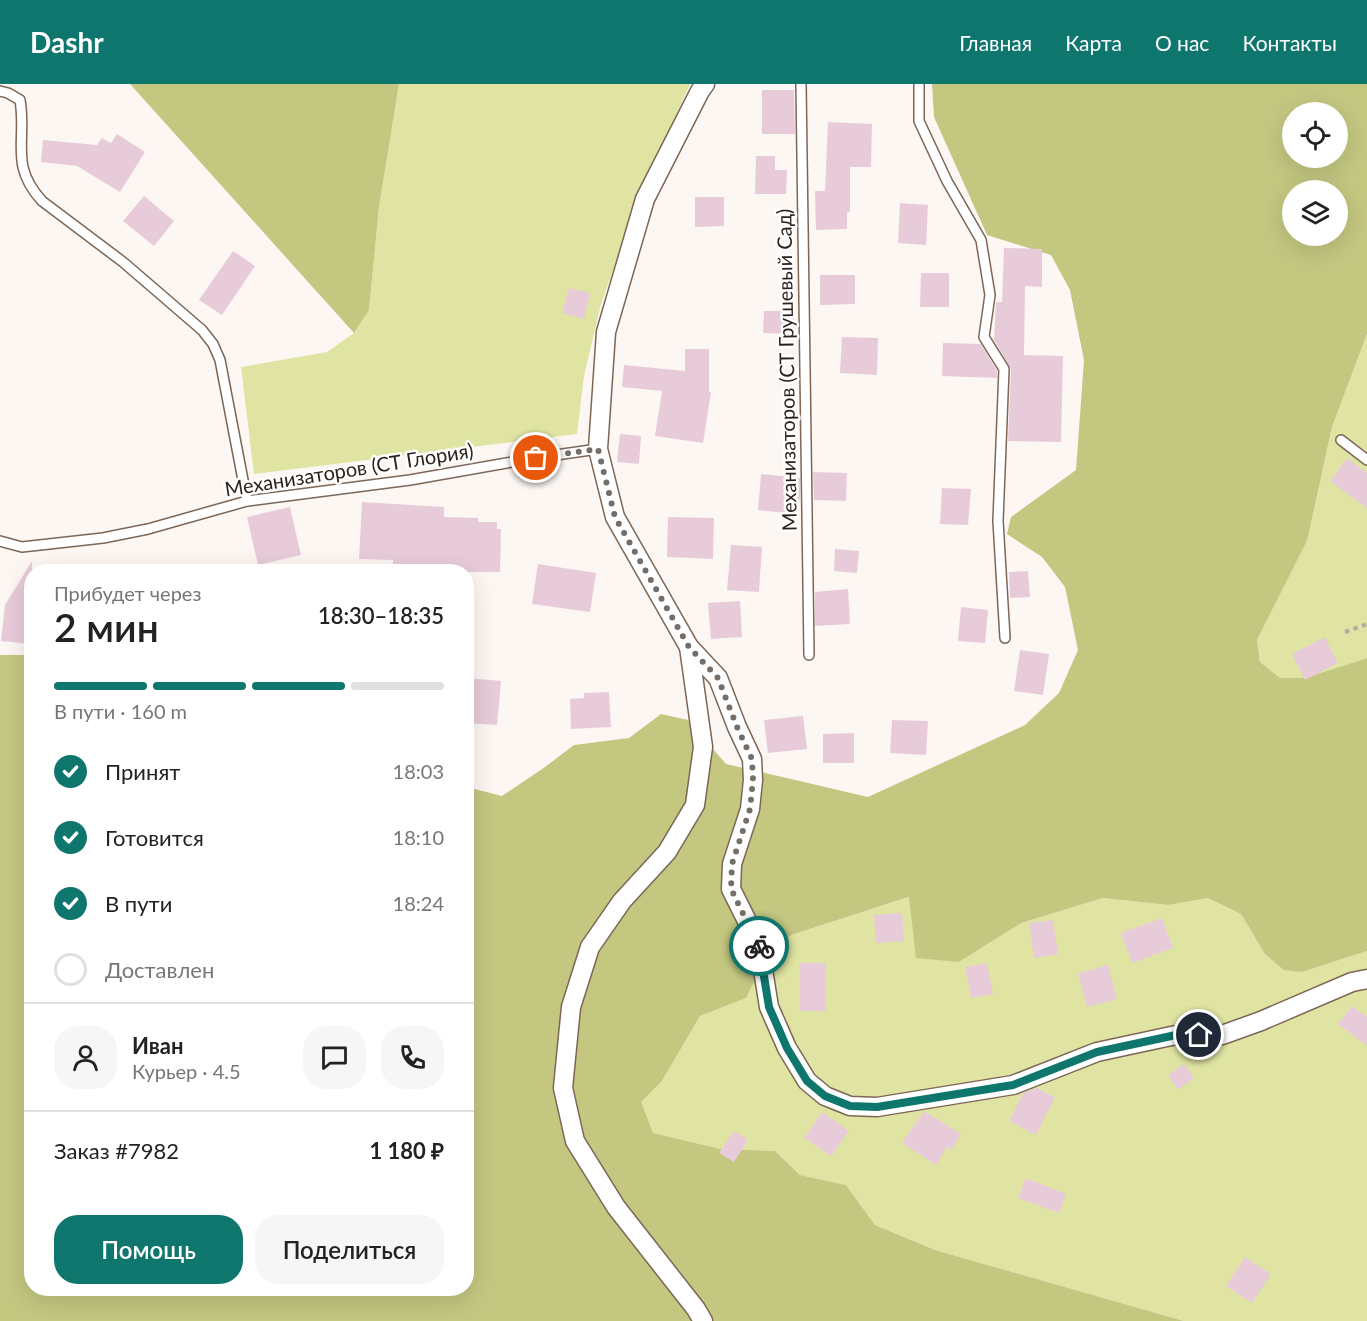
<!DOCTYPE html>
<html lang="ru">
<head>
<meta charset="utf-8">
<style>
	body { margin:0; font-family:Lato,sans-serif; background:#f6f6f6; color:#222; height:100vh; display:flex; flex-direction:column; font-size:22px; white-space:nowrap }
	* { box-sizing:border-box; margin:0 }
	p { font-size:20px; color:#767676 }
	.icon { flex:none; width:33px; height:33px; fill:none; stroke:currentColor; stroke-width:2; stroke-linecap:round; stroke-linejoin:round }
	.map { position:relative; flex:1; overflow:hidden }
	.panel { position:absolute; left:24px; top:480px; width:450px; height:732px; display:flex; flex-direction:column; background:#fff; border-radius:24px; box-shadow:0 6px 24px #0002 }
	.panel>* { flex:none }
	.fabs { position:absolute; left:1282px; top:18px; display:grid; gap:12px }
	.fabs a { display:grid; place-items:center; width:66px; height:66px; border-radius:50%; background:#fff; box-shadow:0 6px 24px #0002; font-size:30px }
	.pin { position:absolute; display:grid; place-items:center; width:51px; height:51px; color:#fff; margin:-26px; border:3px solid #fff; border-radius:50%; box-shadow:0 2px 6px #0007 }
	.courier { position:absolute; display:grid; place-items:center; width:60px; height:60px; margin:-30px; border:4px solid #0f766e; border-radius:50%; background:#fff; color:#222; box-shadow:0 2px 8px #0007 }
	.summary em { font-style:normal; font-weight:600 }
	.summary div { display:flex; flex-direction:column-reverse }
	.summary { display:flex; align-items:center; justify-content:space-between; height:102px; padding:0 30px }
	h1 { font-size:39px; font-weight:600; line-height:45px }
	.bar { display:grid; grid-template-columns:repeat(4,1fr); gap:9px 6px; align-content:center; height:72px; padding:0 30px }
	.bar i { height:8px; border-radius:4px; background:#e0e0e0 }
	.bar .active { background:#0f766e }
	.bar p { grid-column:span 4 }
	.line { display:flex; align-items:center; gap:15px; padding:0 30px; border-top:2px solid #e0e0e0 }
	.line div { flex:1 }
	.round { display:grid; place-items:center; flex:none; width:63px; height:63px; border-radius:24px; background:#f6f6f6 }
	ol { padding:0 30px; list-style:none }
	li { display:flex; align-items:center; gap:18px; height:66px }
	li p { margin-inline-start:auto }
	li .icon { padding:6px; border-radius:50%; background:#0f766e; color:#fff; stroke-width:4 }
	li:last-child { color:#767676 }
	li i { width:33px; height:33px; border:3px solid #e0e0e0; border-radius:50% }
	.action { display:flex; gap:12px; margin-top:auto; padding:12px 30px }
	.action a { flex:1; height:69px; border-radius:24px; background:#0f766e; color:#fff; font-size:24px; font-weight:600; line-height:69px; text-align:center }
	.action a+a { background:#f6f6f6; color:#222 }
	header { display:flex; align-items:center; gap:36px; box-sizing:border-box; height:84px; padding:0 30px; background:#0f766e; color:#fff }
	header strong { font-size:28px }
	nav { display:flex; gap:33px; margin-inline-start:auto; font-size:21px }
	.map>svg:first-child { display:block }
	.green { fill:#dfe4a2 }
	.forest { fill:#c3c780; fill-rule:evenodd }
	.building { fill:#e8cbd9 }
	.lines { fill:none; stroke-linecap:round; stroke-linejoin:round }
	.service-casing { stroke:#7d6656; stroke-width:12 }
	.minor-casing { stroke:#7d6656; stroke-width:21 }
	.path { stroke:#b1aaa5; stroke-width:4; stroke-dasharray:4.5 4.5; stroke-linecap:butt }
	.service { stroke:#fff; stroke-width:9 }
	.minor { stroke:#fff; stroke-width:18 }
	.done { stroke:#756d67; stroke-width:6; stroke-dasharray:0 10.8 }
	.route { stroke:#0f766e; stroke-width:8 }
	.labels { text-anchor:middle; stroke-width:5; stroke-linejoin:round; paint-order:stroke }
	.street-label { font-size:20px; fill:#2c221b; stroke:#fff }
</style>
</head>
<body>
<header>
<strong>Dashr</strong>
<nav><a>Главная</a><a>Карта</a><a>О нас</a><a>Контакты</a></nav>
</header>
<div class="map">
<svg width="1367" height="1237" viewBox="0 0 1367 1237">
	<rect width="100%" height="100%" fill="#fcf7f3"/>
	<!-- green -->
	<g class="green">
		<path d="M 399,0 L 690,0 L 639,115 L 601,220 L 584,292 L 577,350 L 254,390 L 241,283 L 327,268 L 354,249 L 369,226 L 379,123 Z"/>
		<path d="M 1367,250 L 1367,574 L 1305,594 L 1280,594 L 1260,578 L 1257,556 L 1307,457 L 1332,343 Z"/>
		<path d="M 910,813 L 959,878 L 1021,839 L 1103,814 L 1168,821 L 1208,814 L 1241,830 L 1265,870 L 1302,888 L 1367,867 L 1367,1237 L 1184,1237 L 935,1166 L 875,1141 L 846,1101 L 800,1091 L 775,1067 L 721,1065 L 653,1049 L 640,1018 L 662,997 L 700,932 L 746,914 L 765,877 L 791,851 Z"/>
	</g>
	<!-- forest -->
	<g class="forest">
		<path d="M 130,0 L 399,0 L 379,123 L 369,226 L 354,249 Z"/>
		<path d="M 932,0 L 1367,0 L 1367,250 L 1332,343 L 1307,457 L 1257,556 L 1260,578 L 1280,594 L 1305,594 L 1367,574 L 1367,867 L 1302,888 L 1284,886 L 1265,870 L 1241,830 L 1208,814 L 1168,821 L 1103,814 L 1021,839 L 959,878 L 916,874 L 909,813 L 791,851 L 765,877 L 746,914 L 700,932 L 662,997 L 641,1018 L 653,1049 L 721,1065 L 775,1067 L 800,1091 L 846,1101 L 875,1141 L 935,1166 L 1184,1237 L 0,1237 L 0,571 L 31,571 L 32,1204 L 466,1204 L 467,703 L 502,712 L 545,683 L 574,661 L 629,654 L 661,630 L 688,636 L 726,680 L 868,713 L 1025,641 L 1059,609 L 1078,566 L 1065,503 L 1042,473 L 1007,450 L 1011,433 L 1076,386 L 1084,276 L 1070,206 L 1051,171 L 987,151 L 934,33 ZM 1293,28 L 1338,28 L 1338,74 L 1293,74 ZM 1293,106 L 1338,106 L 1338,152 L 1293,152 Z"/>
	</g>
	<!-- building -->
	<g class="building">
		<path d="M 762,6 L 794,6 L 795,50 L 762,50 Z"/>
		<path d="M 828,38 L 872,40 L 871,83 L 850,83 L 850,128 L 847,128 L 847,145 L 816,146 L 815,107 L 825,107 Z"/>
		<path d="M 117,50 L 145,68 L 120,108 L 77,82 L 41,78 L 43,56 L 97,61 L 102,54 L 111,59 Z"/>
		<path d="M 756,72 L 775,72 L 775,86 L 787,86 L 786,110 L 755,110 Z"/>
		<path d="M 144,112 L 174,137 L 154,162 L 123,137 Z"/>
		<path d="M 695,113 L 724,113 L 724,142 L 695,143 Z"/>
		<path d="M 900,119 L 928,121 L 926,161 L 898,159 Z"/>
		<path d="M 1004,164 L 1042,165 L 1042,203 L 1025,202 L 1024,271 L 1063,272 L 1061,358 L 1008,357 L 1011,285 L 994,256 L 996,218 L 1002,218 Z"/>
		<path d="M 233,167 L 255,182 L 222,231 L 199,216 Z"/>
		<path d="M 921,189 L 949,189 L 949,223 L 920,223 Z"/>
		<path d="M 820,191 L 855,191 L 855,220 L 820,221 Z"/>
		<path d="M 569,204 L 590,209 L 584,235 L 562,229 Z"/>
		<path d="M 764,227 L 794,227 L 793,250 L 763,249 Z"/>
		<path d="M 842,253 L 878,254 L 877,291 L 840,289 Z"/>
		<path d="M 943,259 L 981,260 L 997,287 L 997,294 L 942,292 Z"/>
		<path d="M 685,265 L 709,265 L 709,308 L 711,308 L 703,359 L 655,352 L 662,307 L 622,303 L 624,281 L 685,287 Z"/>
		<path d="M 620,350 L 641,352 L 639,380 L 617,378 Z"/>
		<path d="M 1347,374 L 1367,389 L 1367,424 L 1330,397 Z"/>
		<path d="M 813,388 L 847,389 L 846,417 L 814,416 Z"/>
		<path d="M 761,390 L 800,394 L 800,416 L 788,415 L 786,429 L 758,426 Z"/>
		<path d="M 942,404 L 971,405 L 968,441 L 940,440 Z"/>
		<path d="M 362,418 L 444,423 L 444,433 L 478,434 L 478,438 L 497,438 L 497,445 L 501,445 L 500,488 L 393,488 L 393,476 L 359,475 Z"/>
		<path d="M 290,423 L 301,471 L 258,481 L 247,433 Z"/>
		<path d="M 668,433 L 714,434 L 713,475 L 667,473 Z"/>
		<path d="M 731,461 L 762,463 L 759,508 L 727,506 Z"/>
		<path d="M 835,465 L 859,467 L 857,489 L 834,487 Z"/>
		<path d="M 32,477 L 32,560 L 1,557 L 5,521 Z"/>
		<path d="M 538,480 L 596,489 L 590,528 L 532,520 Z"/>
		<path d="M 1028,487 L 1030,513 L 1010,514 L 1009,488 Z"/>
		<path d="M 848,505 L 850,540 L 815,542 L 815,508 Z"/>
		<path d="M 740,517 L 742,553 L 711,555 L 708,519 Z"/>
		<path d="M 961,523 L 988,526 L 985,559 L 958,557 Z"/>
		<path d="M 1325,553 L 1338,579 L 1305,596 L 1292,570 Z"/>
		<path d="M 1020,566 L 1049,570 L 1043,611 L 1014,607 Z"/>
		<path d="M 466,594 L 501,597 L 497,641 L 466,639 Z"/>
		<path d="M 609,608 L 611,643 L 571,645 L 570,615 L 584,614 L 584,609 Z"/>
		<path d="M 803,632 L 807,665 L 768,669 L 764,636 Z"/>
		<path d="M 892,636 L 928,637 L 926,671 L 890,669 Z"/>
		<path d="M 854,649 L 854,679 L 823,679 L 823,650 Z"/>
		<path d="M 902,829 L 904,857 L 876,859 L 874,831 Z"/>
		<path d="M 1162,834 L 1173,864 L 1132,879 L 1121,849 Z"/>
		<path d="M 1053,836 L 1058,870 L 1034,874 L 1029,839 Z"/>
		<rect x="800" y="879" width="26" height="48"/>
		<path d="M 987,879 L 993,910 L 971,914 L 965,883 Z"/>
		<path d="M 1108,881 L 1117,915 L 1087,923 L 1078,889 Z"/>
		<path d="M 1352,922 L 1367,933 L 1367,962 L 1338,940 Z"/>
		<path d="M 1184,980 L 1194,994 L 1178,1006 L 1168,991 Z"/>
		<path d="M 1037,1004 L 1055,1013 L 1036,1051 L 1009,1037 L 1023,1009 Z"/>
		<path d="M 924,1027 L 961,1050 L 951,1066 L 947,1063 L 936,1081 L 902,1059 Z"/>
		<path d="M 822,1028 L 849,1047 L 831,1072 L 804,1054 Z"/>
		<path d="M 734,1047 L 748,1056 L 734,1078 L 719,1069 Z"/>
		<path d="M 1026,1094 L 1066,1110 L 1059,1129 L 1018,1114 Z"/>
		<path d="M 1245,1173 L 1271,1190 L 1252,1219 L 1226,1202 Z"/>
	</g>
	<g class="lines">
		<defs>
			<g id="service">
				<path d="M 801,0 L 809,571"/>
				<path d="M 919,0 L 919,37 L 947,97 L 981,156 L 990,211 L 984,253 L 1004,285 L 998,437 L 1005,554"/>
				<path d="M 0,7 L 8,9 L 20,16 C 27,57 9,81 42,117 L 123,178 L 202,246 L 213,260 L 220,276 L 247,417"/>
				<path d="M 1341,356 L 1367,376"/>
				<path d="M 0,457 L 22,463 L 103,454 L 148,445 L 247,417 L 410,396 L 535,374 L 598,365"/>
			</g>
			<g id="minor">
				<path d="M 705,0 L 700,7 L 645,115 L 606,248 L 598,365 L 615,433 L 689,563 L 718,594 L 737,643 L 752,675 L 753,696 L 750,725 L 732,780 L 731,805 L 759,861 L 769,923 L 787,964 L 807,997 L 825,1012 L 850,1022 L 877,1023 L 1013,1001 L 1097,968 L 1176,951 L 1222,951 L 1261,937 L 1352,898 L 1367,895"/>
				<path d="M 689,563 L 703,663 L 695,721 L 667,768 L 622,817 L 590,863 L 571,923 L 563,1004 L 575,1057 L 616,1123 L 696,1225 L 703,1237"/>
			</g>
		</defs>
		<!-- service casing -->
		<use href="#service" class="service-casing"/>
		<!-- minor casing -->
		<use href="#minor" class="minor-casing"/>
		<!-- path -->
		<path class="path" d="M 1345,548 L 1367,540"/>
		<!-- service -->
		<use href="#service" class="service"/>
		<!-- minor -->
		<use href="#minor" class="minor"/>
	</g>
	<g class="lines">
		<!-- done -->
		<path class="done" d="M 536,374 L 598,365 L 615,433 L 689,563 L 718,594 L 737,643 L 752,675 L 753,696 L 750,725 L 732,780 L 731,805 L 759,862"/>
		<!-- route -->
		<path class="route" d="M 759,862 L 769,923 L 787,964 L 807,997 L 825,1012 L 850,1022 L 877,1023 L 1013,1001 L 1097,968 L 1176,951 L 1199,951"/>
	</g>
	<g class="labels">
		<!-- street labels -->
		<g class="street-label">
			<text transform="translate(787 286) rotate(-91)" y="7">Механизаторов (СТ Грушевый Сад)</text>
			<text transform="translate(349 386) rotate(-9)" y="7">Механизаторов (СТ Глория)</text>
		</g>
	</g>
</svg>
<div class="fabs">
<a><svg class="icon" aria-label="locate" viewBox="0 0 24 24"><circle cx="12" cy="12" r="6"/><path d="M12 2v4M12 18v4M2 12h4M18 12h4"/></svg></a>
<a><svg class="icon" aria-label="layers" viewBox="0 0 24 24"><path d="M12 4l9 5-9 5-9-5zM3 14l9 5 9-5"/></svg></a>
</div>
<div class="pin" style="left:536px;top:374px;background:#ea580c"><svg class="icon" aria-label="bag" viewBox="0 0 24 24"><path d="M5 8h14l-1 12H6zM9 8a3 3 0 0 1 6 0"/></svg></div>
<div class="pin" style="left:1199px;top:951px;background:#1f2937"><svg class="icon" aria-label="home" viewBox="0 0 24 24"><path d="M3 11l9-7 9 7M6 9v11h12V9"/></svg></div>
<div class="courier" style="left:759px;top:862px"><svg class="icon" aria-label="bike" viewBox="0 0 24 24"><circle cx="6" cy="16" r="4"/><circle cx="18" cy="16" r="4"/><path d="M6 16l4-8h5l3 8M10 8l3 8H6M13 5h3"/></svg></div>
<section class="panel">
<div class="summary"><div><h1>2 мин</h1><p>Прибудет через</p></div><em>18:30–18:35</em></div>
<div class="bar"><i class="active"></i><i class="active"></i><i class="active"></i><i></i><p>В пути · 160 m</p></div>
<ol>
<li><svg class="icon" aria-label="check" viewBox="0 0 24 24"><path d="M5 12l5 5 9-10"/></svg>Принят<p>18:03</p></li>
<li><svg class="icon" aria-label="check" viewBox="0 0 24 24"><path d="M5 12l5 5 9-10"/></svg>Готовится<p>18:10</p></li>
<li><svg class="icon" aria-label="check" viewBox="0 0 24 24"><path d="M5 12l5 5 9-10"/></svg>В пути<p>18:24</p></li>
<li><i></i>Доставлен</li>
</ol>
<div class="line" style="height:108px"><a class="round"><svg class="icon" aria-label="person" viewBox="0 0 24 24"><circle cx="12" cy="8" r="4"/><path d="M4 21q1-7 8-7t8 7"/></svg></a><div><b>Иван</b><p>Курьер · 4.5</p></div><a class="round"><svg class="icon" aria-label="chat" viewBox="0 0 24 24"><path d="M4 5h16v11H9l-5 4z"/></svg></a><a class="round"><svg class="icon" aria-label="phone" viewBox="0 0 24 24"><path d="M5 4h4l2 5-3 2q2 4 5 5l2-3 5 2v4C11 20 4 13 5 4z"/></svg></a></div>
<div class="line" style="height:78px"><div>Заказ #7982</div><b>1 180 ₽</b></div>
<div class="action"><a>Помощь</a><a>Поделиться</a></div>
</section>
</div>
</body>
</html>
